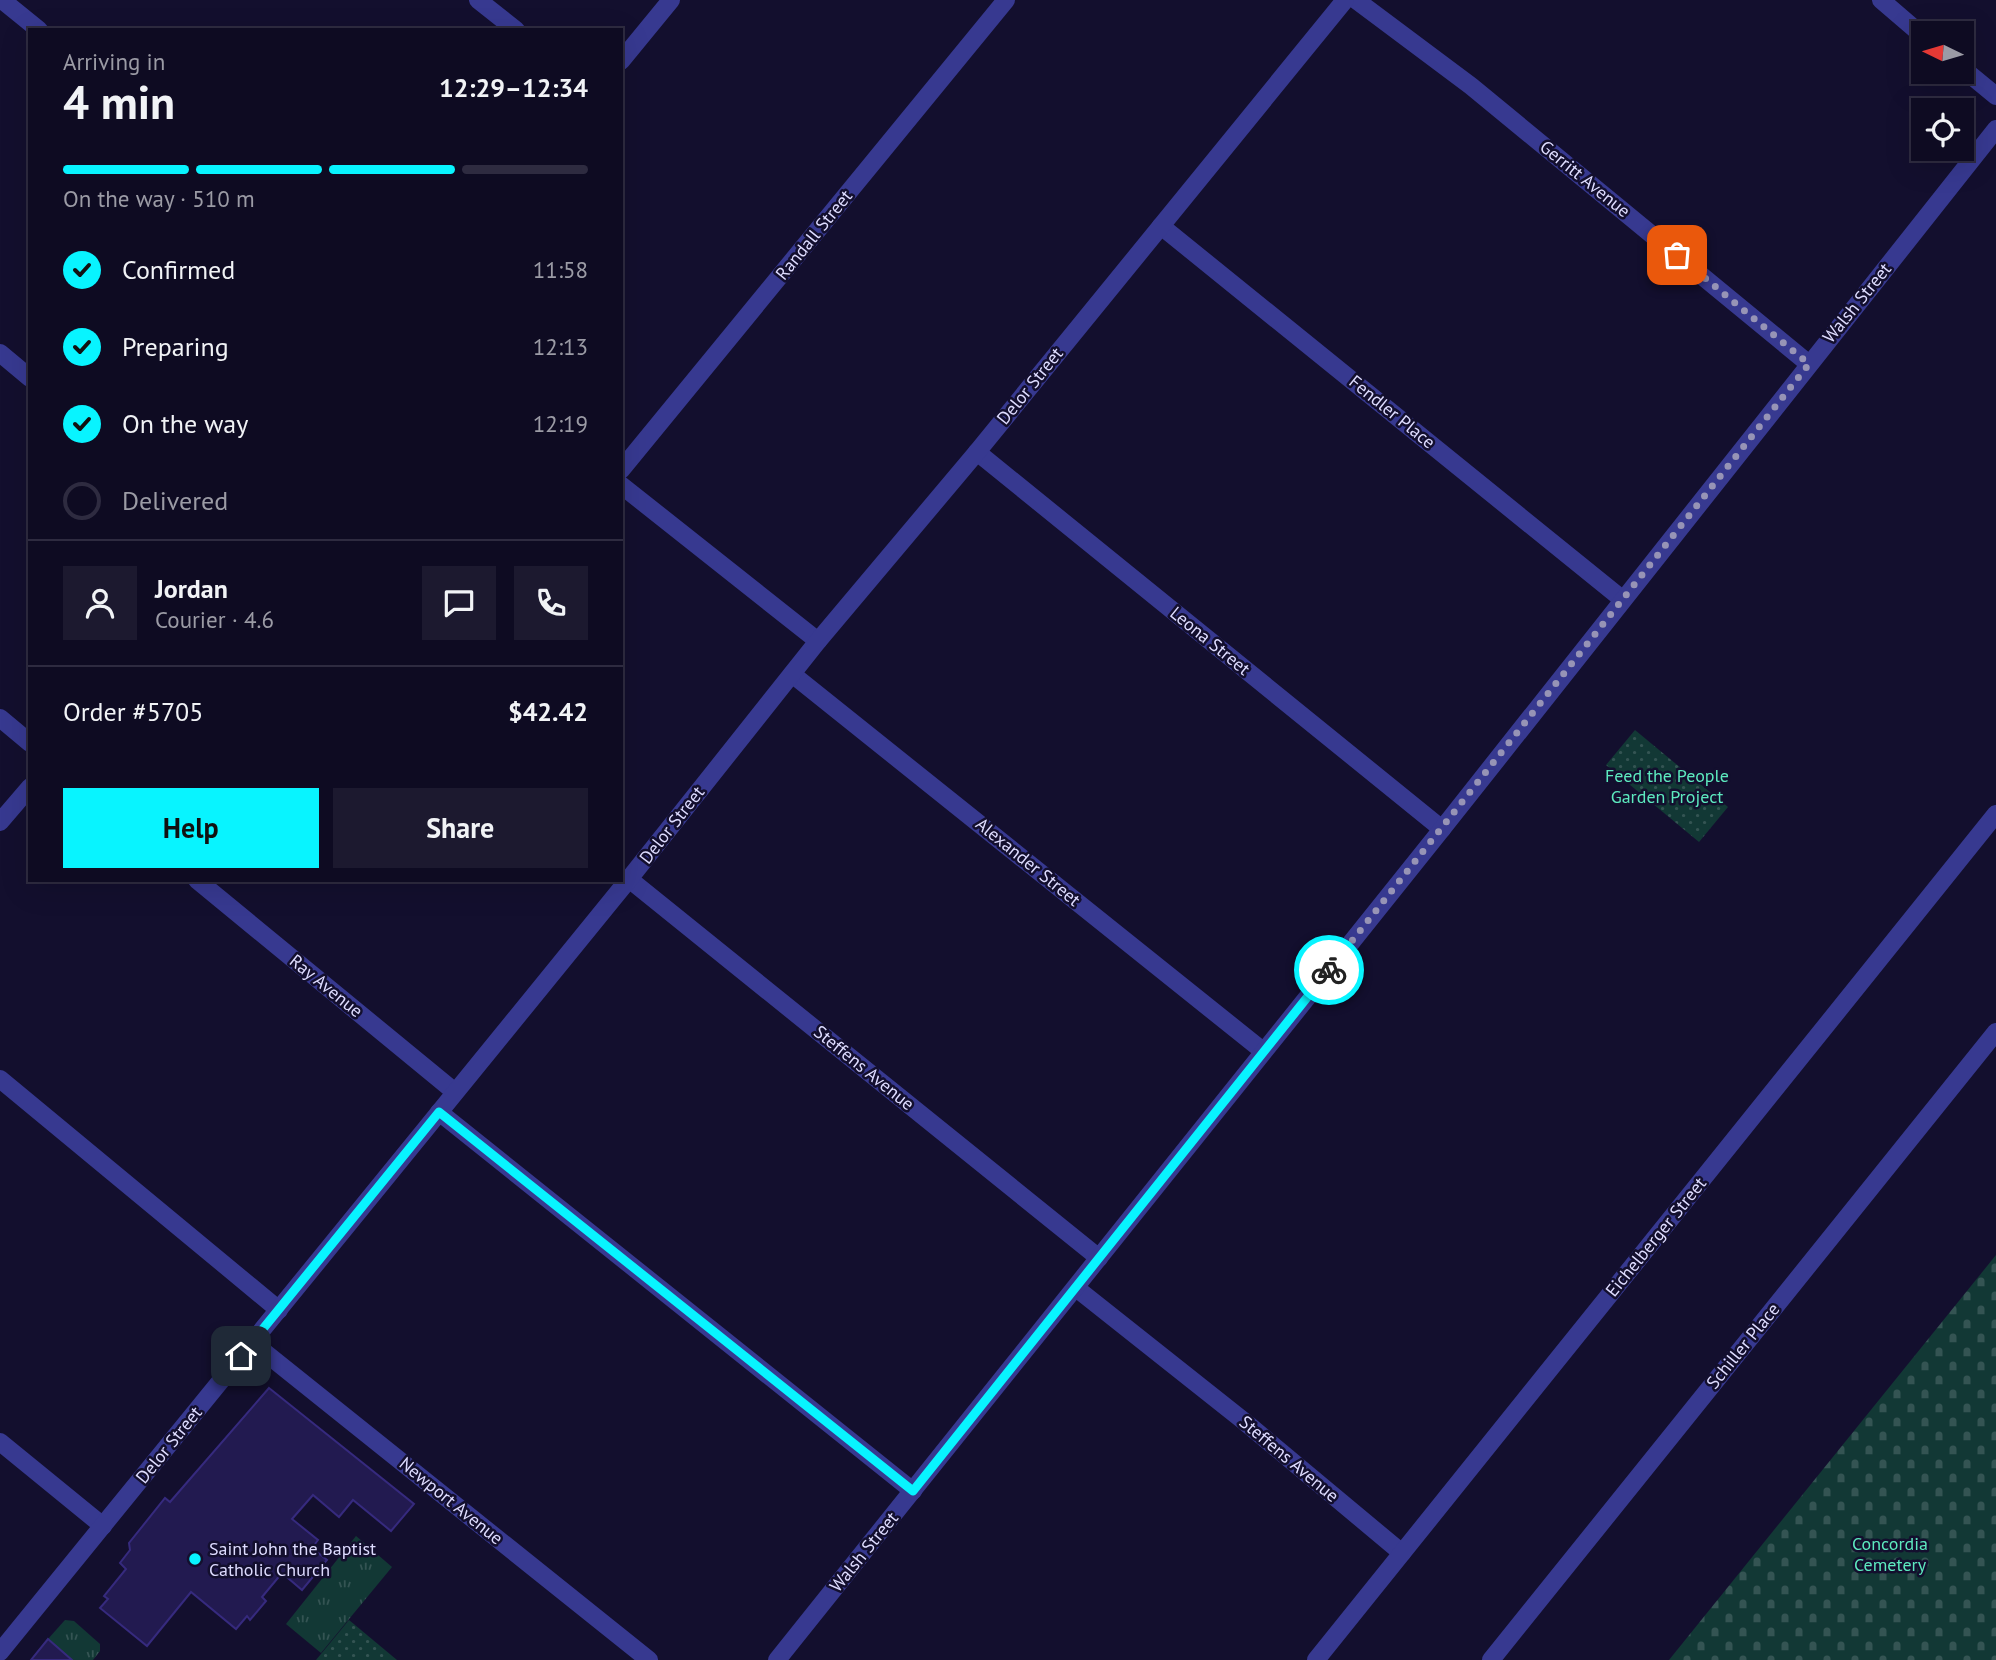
<!DOCTYPE html>
<html lang="en">
<head>
<meta charset="utf-8">
<style>
	body { margin:0; font-family:"PT Sans",sans-serif; background:#1c192f; color:#f1f3f6; height:100vh; display:flex; flex-direction:column; font-size:26px; white-space:nowrap }
	* { box-sizing:border-box; margin:0 }
	p { font-size:23px; color:#9b9ba5 }
	.icon { flex:none; width:38px; height:38px; fill:none; stroke:currentColor; stroke-width:2; stroke-linecap:round; stroke-linejoin:round }
	.map { position:relative; flex:1; overflow:hidden }
	.drawer { position:absolute; left:28px; top:28px; width:595px; height:854px; display:flex; flex-direction:column; background:#0e0b22; border-radius:0px; box-shadow:0 7px 28px #0002,0 0 0 2px #2e2b40 }
	.drawer>* { flex:none }
	.needle { width:46px; rotate:275deg }
	.controls { position:absolute; left:1911px; top:21px; display:grid; gap:14px }
	.controls a { display:grid; place-items:center; width:63px; height:63px; border-radius:0px; background:#0e0b22; box-shadow:0 7px 28px #0002,0 0 0 2px #2e2b40; font-size:35px }
	.pin { position:absolute; display:grid; place-items:center; width:60px; height:60px; color:#fff; margin:-30px; border-radius:14px; box-shadow:0 4px 10px #0006 }
	.courier { position:absolute; display:grid; place-items:center; width:70px; height:70px; margin:-35px; border:5px solid #08f4ff; border-radius:50%; background:#fff; color:#222; box-shadow:0 2px 9px #0007 }
	.head em { font-style:normal; font-weight:700 }
	.head div { display:flex; flex-direction:column-reverse }
	.head { display:flex; align-items:center; justify-content:space-between; height:119px; padding:0 35px }
	h1 { font-size:46px; font-weight:700; line-height:52px }
	.bar { display:grid; grid-template-columns:repeat(4,1fr); gap:10px 7px; align-content:center; height:84px; padding:0 35px }
	.bar i { height:9px; border-radius:5px; background:#2e2b40 }
	.bar .selected { background:#08f4ff }
	.bar p { grid-column:span 4 }
	.line { display:flex; align-items:center; gap:18px; padding:0 35px; border-top:2px solid #2e2b40 }
	.line div { flex:1 }
	.round { display:grid; place-items:center; flex:none; width:74px; height:74px; border-radius:0px; background:#1c192f }
	ol { padding:0 35px; list-style:none }
	li { display:flex; align-items:center; gap:21px; height:77px }
	li p { margin-inline-start:auto }
	li .icon { padding:7px; border-radius:50%; background:#08f4ff; color:#111; stroke-width:4 }
	li:last-child { color:#9b9ba5 }
	li i { width:38px; height:38px; border:4px solid #2e2b40; border-radius:50% }
	.cta { display:flex; gap:14px; margin-top:auto; padding:14px 35px }
	.cta a { flex:1; height:80px; border-radius:0px; background:#08f4ff; color:#111; font-size:28px; font-weight:700; line-height:80px; text-align:center }
	.cta a+a { background:#1c192f; color:#f1f3f6 }
	.map>svg:first-child { display:block }
	.grass { fill:url(#grass-tufts) }
	.cemetery { fill:url(#cemetery-stones) }
	.park { fill:url(#park-dots) }
	.building { fill:#221a50; stroke:#362a7e; stroke-width:2 }
	.lines { fill:none; stroke-linecap:round; stroke-linejoin:round }
	.minor { stroke:#373990; stroke-width:18 }
	.tertiary { stroke:#373990; stroke-width:18 }
	.done { stroke:#9794b6; stroke-width:7; stroke-dasharray:0 12.6 }
	.route { stroke:#08f4ff; stroke-width:9 }
	.poi-dot { fill:#08f4ff; stroke:#130f2e; stroke-width:2.5 }
	.labels { text-anchor:middle; stroke-width:5; stroke-linejoin:round; paint-order:stroke }
	.street-label { font-size:18px; fill:#dedcff; stroke:#130f2e }
	.park-label { font-size:18px; fill:#5deabf; stroke:#130f2e }
	.poi-label { font-size:18px; fill:#dedcff; stroke:#130f2e; text-anchor:start }
</style>
</head>
<body>
<div class="map">
<svg width="1996" height="1660" viewBox="0 0 1996 1660">
	<defs>
		<pattern id="grass-tufts" width="24" height="20" patternUnits="userSpaceOnUse" patternTransform="scale(1.75)"><rect width="24" height="20" fill="#123835"/><path d="M3 7l-1-3M5 7V3M7 7l1-3M15 17l-1-3M17 17v-4M19 17l1-3" fill="none" stroke="#345453"/></pattern>
		<pattern id="cemetery-stones" width="16" height="16" patternUnits="userSpaceOnUse" patternTransform="scale(1.75)"><rect width="16" height="16" fill="#123835"/><path d="M2 7V4a2 2 0 0 1 4 0v3zM10 15v-3a2 2 0 0 1 4 0v3z" fill="#345453"/></pattern>
		<pattern id="park-dots" width="8" height="8" patternUnits="userSpaceOnUse" patternTransform="scale(1.75)"><rect width="8" height="8" fill="#123835"/><path d="M2 2h.1M6 6h.1" fill="none" stroke="#345453" stroke-width="1.8" stroke-linecap="round"/></pattern>
	</defs>
	<rect width="100%" height="100%" fill="#130f2e"/>
	<!-- grass -->
	<g class="grass">
		<path d="M 356,1536 L 392,1567 L 321,1653 L 286,1624 Z"/>
		<path d="M 65,1620 L 74,1621 L 100,1644 L 100,1651 L 93,1660 L 72,1660 L 48,1639 Z"/>
	</g>
	<!-- cemetery -->
	<path class="cemetery" d="M 1996,1255 L 1996,1660 L 1669,1660 Z"/>
	<!-- park -->
	<g class="park">
		<path d="M 1635,730 L 1728,807 L 1699,842 L 1606,765 Z"/>
		<path d="M 349,1620 L 397,1660 L 316,1660 Z"/>
	</g>
	<!-- building -->
	<g class="building">
		<path d="M 269,1388 L 414,1504 L 391,1531 L 353,1500 L 339,1517 L 313,1495 L 292,1519 L 318,1540 L 312,1548 L 327,1560 L 302,1590 L 282,1573 L 262,1597 L 266,1601 L 250,1620 L 247,1616 L 236,1629 L 191,1592 L 147,1646 L 100,1608 L 108,1599 L 104,1596 L 126,1569 L 120,1563 L 130,1550 L 129,1543 L 165,1498 L 170,1502 Z"/>
		<path d="M 48,1639 L 72,1660 L 31,1660 Z"/>
	</g>
	<g class="lines">
		<!-- minor -->
		<g class="minor">
			<path d="M 2,0 L 39,30"/>
			<path d="M 478,0 L 516,30"/>
			<path d="M 1356,0 L 1471,86 L 1809,364"/>
			<path d="M 621,61 L 671,0"/>
			<path d="M 1161,226 L 1622,599"/>
			<path d="M 0,353 L 30,378"/>
			<path d="M 977,452 L 1442,829"/>
			<path d="M 621,470 L 1006,0"/>
			<path d="M 621,485 L 818,641"/>
			<path d="M 792,674 L 1263,1051"/>
			<path d="M 0,718 L 30,743"/>
			<path d="M 0,822 L 30,787"/>
			<path d="M 629,879 L 1099,1258"/>
			<path d="M 197,880 L 455,1092"/>
			<path d="M 0,1079 L 279,1310"/>
			<path d="M 439,1112 L 913,1491"/>
			<path d="M 1076,1288 L 1245,1422 L 1402,1553"/>
			<path d="M 253,1343 L 649,1660"/>
			<path d="M 0,1442 L 103,1526"/>
			<path d="M 777,1660 L 1442,829 L 1996,129"/>
			<path d="M 1316,1660 L 1996,814"/>
			<path d="M 1491,1660 L 1996,1032"/>
		</g>
		<!-- tertiary -->
		<g class="tertiary">
			<path d="M 1881,0 L 1923,36"/>
			<path d="M 1962,68 L 1996,96"/>
			<path d="M 0,1652 L 629,879 L 818,641 L 977,452 L 1345,0"/>
		</g>
	</g>
	<g class="lines">
		<!-- done -->
		<path class="done" d="M 1329,970 L 1809,364 L 1677,255"/>
		<!-- route -->
		<path class="route" d="M 241,1356 L 439,1112 L 913,1491 L 1329,970"/>
	</g>
	<!-- markers -->
	<circle class="poi-dot" cx="195" cy="1559" r="7"/>
	<g class="labels">
		<!-- street labels -->
		<g class="street-label">
			<text transform="translate(1585 179) rotate(39)" y="6">Gerritt Avenue</text>
			<text transform="translate(814 235) rotate(-51)" y="6">Randall Street</text>
			<text transform="translate(1857 303) rotate(-51)" y="6">Walsh Street</text>
			<text transform="translate(1030 386) rotate(-51)" y="6">Delor Street</text>
			<text transform="translate(1392 412) rotate(39)" y="6">Fendler Place</text>
			<text transform="translate(1210 641) rotate(39)" y="6">Leona Street</text>
			<text transform="translate(672 825) rotate(-52)" y="6">Delor Street</text>
			<text transform="translate(1028 862) rotate(39)" y="6">Alexander Street</text>
			<text transform="translate(326 986) rotate(39)" y="6">Ray Avenue</text>
			<text transform="translate(864 1068) rotate(39)" y="6">Steffens Avenue</text>
			<text transform="translate(1656 1237) rotate(-51)" y="6">Eichelberger Street</text>
			<text transform="translate(1743 1346) rotate(-51)" y="6">Schiller Place</text>
			<text transform="translate(169 1445) rotate(-51)" y="6">Delor Street</text>
			<text transform="translate(1289 1459) rotate(40)" y="6">Steffens Avenue</text>
			<text transform="translate(451 1501) rotate(39)" y="6">Newport Avenue</text>
			<text transform="translate(864 1552) rotate(-51)" y="6">Walsh Street</text>
		</g>
		<!-- park labels -->
		<g class="park-label">
			<text x="1667" y="782">Feed the People<tspan x="1667" dy="21">Garden Project</tspan></text>
			<text x="1890" y="1550">Concordia<tspan x="1890" dy="21">Cemetery</tspan></text>
		</g>
		<!-- poi labels -->
		<g class="poi-label">
			<text x="209" y="1555">Saint John the Baptist<tspan x="209" dy="21">Catholic Church</tspan></text>
		</g>
	</g>
</svg>
<div class="controls">
<a><svg class="needle" viewBox="-14 -14 28 28"><path d="M0-13l5 13h-10z" fill="#e53935"/><path d="M0 13l5-13h-10z" fill="#9b9ba5"/></svg></a>
<a><svg class="icon" aria-label="locate" viewBox="0 0 24 24"><circle cx="12" cy="12" r="6"/><path d="M12 2v4M12 18v4M2 12h4M18 12h4"/></svg></a>
</div>
<div class="pin" style="left:1677px;top:255px;background:#ea580c"><svg class="icon" aria-label="bag" viewBox="0 0 24 24"><path d="M5 8h14l-1 12H6zM9 8a3 3 0 0 1 6 0"/></svg></div>
<div class="pin" style="left:241px;top:1356px;background:#1f2937"><svg class="icon" aria-label="home" viewBox="0 0 24 24"><path d="M3 11l9-7 9 7M6 9v11h12V9"/></svg></div>
<div class="courier" style="left:1329px;top:970px"><svg class="icon" aria-label="bike" viewBox="0 0 24 24"><circle cx="6" cy="16" r="4"/><circle cx="18" cy="16" r="4"/><path d="M6 16l4-8h5l3 8M10 8l3 8H6M13 5h3"/></svg></div>
<section class="drawer">
<div class="head"><div><h1>4 min</h1><p>Arriving in</p></div><em>12:29–12:34</em></div>
<div class="bar"><i class="selected"></i><i class="selected"></i><i class="selected"></i><i></i><p>On the way · 510 m</p></div>
<ol>
<li><svg class="icon" aria-label="check" viewBox="0 0 24 24"><path d="M5 12l5 5 9-10"/></svg>Confirmed<p>11:58</p></li>
<li><svg class="icon" aria-label="check" viewBox="0 0 24 24"><path d="M5 12l5 5 9-10"/></svg>Preparing<p>12:13</p></li>
<li><svg class="icon" aria-label="check" viewBox="0 0 24 24"><path d="M5 12l5 5 9-10"/></svg>On the way<p>12:19</p></li>
<li><i></i>Delivered</li>
</ol>
<div class="line" style="height:126px"><a class="round"><svg class="icon" aria-label="person" viewBox="0 0 24 24"><circle cx="12" cy="8" r="4"/><path d="M4 21q1-7 8-7t8 7"/></svg></a><div><b>Jordan</b><p>Courier · 4.6</p></div><a class="round"><svg class="icon" aria-label="chat" viewBox="0 0 24 24"><path d="M4 5h16v11H9l-5 4z"/></svg></a><a class="round"><svg class="icon" aria-label="phone" viewBox="0 0 24 24"><path d="M5 4h4l2 5-3 2q2 4 5 5l2-3 5 2v4C11 20 4 13 5 4z"/></svg></a></div>
<div class="line" style="height:91px"><div>Order #5705</div><b>$42.42</b></div>
<div class="cta"><a>Help</a><a>Share</a></div>
</section>
</div>
</body>
</html>
